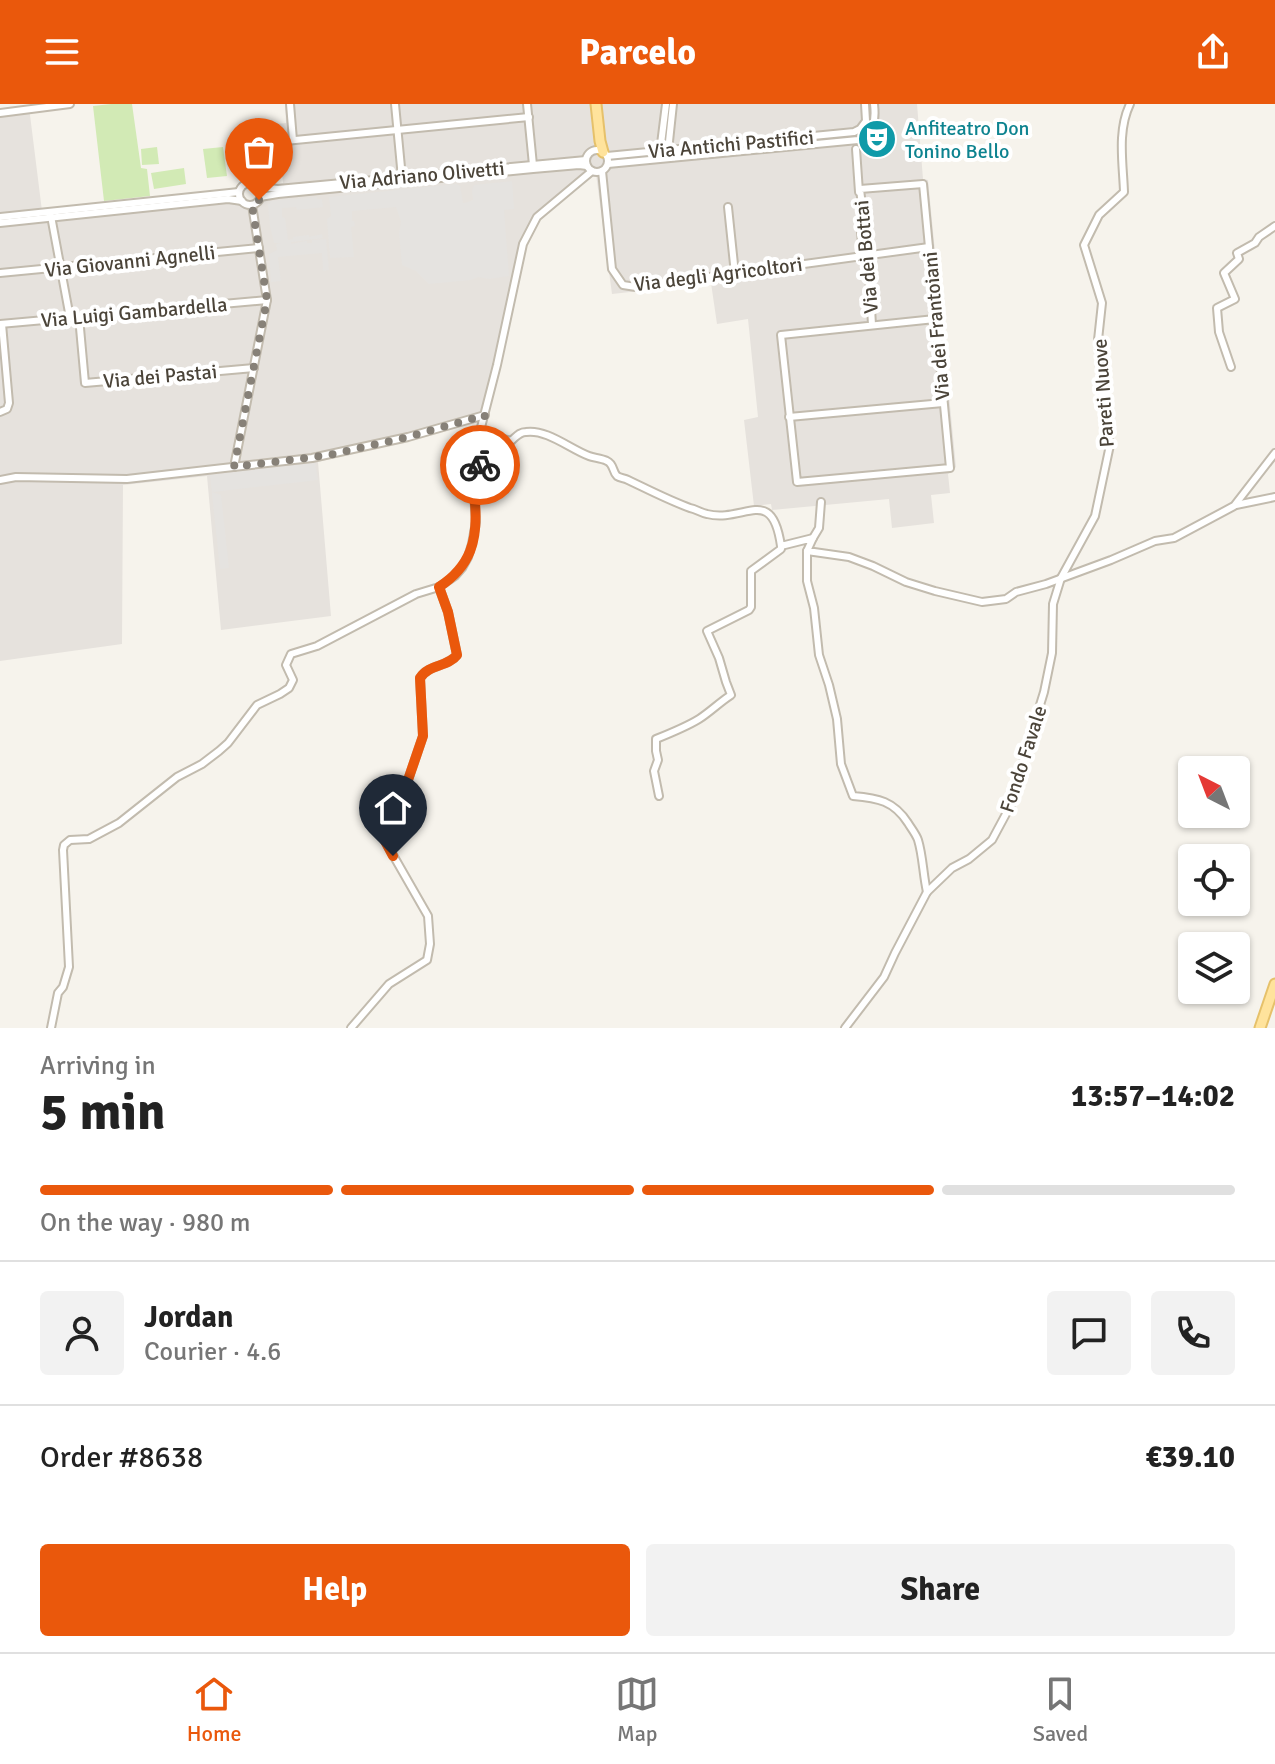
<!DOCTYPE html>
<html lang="en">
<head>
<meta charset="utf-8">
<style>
	body { margin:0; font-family:Signika,sans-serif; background:#f2f2f2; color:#222; height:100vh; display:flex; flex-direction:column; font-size:30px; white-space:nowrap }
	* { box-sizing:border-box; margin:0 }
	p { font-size:26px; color:#767676 }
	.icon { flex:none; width:44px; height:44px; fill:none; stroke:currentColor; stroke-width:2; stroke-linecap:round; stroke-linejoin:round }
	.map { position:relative; height:924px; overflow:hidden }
	.details { display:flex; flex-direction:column; background:#fff; flex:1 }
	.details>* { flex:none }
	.needle { width:52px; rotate:318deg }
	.tools { position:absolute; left:1178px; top:652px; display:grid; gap:16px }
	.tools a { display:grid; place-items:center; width:72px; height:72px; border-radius:8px; background:#fff; box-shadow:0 2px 6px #0004; font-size:40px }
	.pin { position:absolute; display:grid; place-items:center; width:68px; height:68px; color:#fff; margin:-82px -34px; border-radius:50% 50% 50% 0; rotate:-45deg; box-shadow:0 0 8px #0007 }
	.pin .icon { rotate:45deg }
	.courier { position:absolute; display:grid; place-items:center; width:80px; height:80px; margin:-40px; border:6px solid #ea580c; border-radius:50%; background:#fff; color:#222; box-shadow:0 2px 10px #0007 }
	.summary em { font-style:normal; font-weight:800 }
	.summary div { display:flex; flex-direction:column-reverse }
	.summary { display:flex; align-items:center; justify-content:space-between; height:136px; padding:0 40px }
	h1 { font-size:52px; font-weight:800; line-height:60px }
	.bar { display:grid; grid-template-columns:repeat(4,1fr); gap:12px 8px; align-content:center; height:96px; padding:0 40px }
	.bar i { height:10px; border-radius:6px; background:#e0e0e0 }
	.bar .active { background:#ea580c }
	.bar p { grid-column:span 4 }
	.line { display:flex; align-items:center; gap:20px; padding:0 40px; border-top:2px solid #e0e0e0 }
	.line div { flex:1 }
	.round { display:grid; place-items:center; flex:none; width:84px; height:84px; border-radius:8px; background:#f2f2f2 }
	.primary-button { display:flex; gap:16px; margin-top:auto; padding:16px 40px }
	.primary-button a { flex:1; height:92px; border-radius:8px; background:#ea580c; color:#fff; font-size:32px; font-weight:800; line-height:92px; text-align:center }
	.primary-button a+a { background:#f2f2f2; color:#222 }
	header { display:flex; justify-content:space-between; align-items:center; height:104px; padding:0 40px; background:#ea580c; color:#fff; font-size:36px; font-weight:800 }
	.menu { display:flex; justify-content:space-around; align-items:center; height:112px; border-top:2px solid #e0e0e0; background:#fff; font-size:22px; color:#767676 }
	.menu a { display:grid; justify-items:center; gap:4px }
	.menu .active { color:#ea580c }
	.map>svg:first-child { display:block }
	.industrial { fill:#e6e2dd }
	.green { fill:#d2eab5 }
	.parking { fill:#e5e3e0 }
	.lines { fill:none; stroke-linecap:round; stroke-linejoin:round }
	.minor-casing { stroke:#c2bbae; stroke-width:10 }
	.major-casing { stroke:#e6c16a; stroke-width:13 }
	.minor { stroke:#fff; stroke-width:6 }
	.major { stroke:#ffe39c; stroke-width:9 }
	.done { stroke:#878178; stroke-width:8; stroke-dasharray:0 14.4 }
	.route { stroke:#ea580c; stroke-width:10 }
	.labels { text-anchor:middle; stroke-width:8; stroke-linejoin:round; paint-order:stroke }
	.culture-label { font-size:20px; fill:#0d838f; stroke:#fff; text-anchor:start }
	.street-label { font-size:20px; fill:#4b4439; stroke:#fff }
</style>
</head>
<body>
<header><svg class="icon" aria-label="menu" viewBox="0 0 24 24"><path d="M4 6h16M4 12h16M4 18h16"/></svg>Parcelo<svg class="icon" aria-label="share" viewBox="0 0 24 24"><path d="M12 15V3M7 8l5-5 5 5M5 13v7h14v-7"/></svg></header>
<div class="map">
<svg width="1275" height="924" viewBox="0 0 1275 924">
	<rect width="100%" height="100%" fill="#f6f3ec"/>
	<!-- industrial -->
	<path class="industrial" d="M 285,0 L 917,0 L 923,75 L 928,76 L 956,363 L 948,370 L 950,389 L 931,391 L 934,419 L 892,424 L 889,395 L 772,406 L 771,400 L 754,402 L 744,316 L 758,313 L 748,215 L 717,220 L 711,179 L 612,190 L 596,70 L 540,113 L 523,144 L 487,313 L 318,358 L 331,512 L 221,526 L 207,372 L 123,381 L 122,540 L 0,557 L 0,7 L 29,3 L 42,107 L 229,97 L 238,98 L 250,105 L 264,94 L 264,82 L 283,79 L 279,41 L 262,43 L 259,22 L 286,19 Z"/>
	<!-- green -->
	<g class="green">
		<path d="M 111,0 L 132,0 L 141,64 L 147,65 L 150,92 L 104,97 L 93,2 Z"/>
		<path d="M 880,19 C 890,23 896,28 896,39 L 888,50 L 877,53 L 854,41 L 856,39 C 863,42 872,49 880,49 C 890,49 895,37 890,29 C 887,25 883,24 878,23 Z"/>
		<path d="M 157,43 L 159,60 L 142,61 L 141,45 Z"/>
		<path d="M 223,43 L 227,72 L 207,74 L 203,45 Z"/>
		<path d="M 184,64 L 186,80 L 154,85 L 151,69 Z"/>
	</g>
	<!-- parking -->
	<g class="parking">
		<path d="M 512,77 L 514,105 L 504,106 L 509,172 L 489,175 L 478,173 L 471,176 L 429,180 L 416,167 L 402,161 L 399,129 L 401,118 L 396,103 L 352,107 L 352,117 L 354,117 L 355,122 L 351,123 L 354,153 L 330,154 L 327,115 L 331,112 L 329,93 L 456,80 L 460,82 L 463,99 L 465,99 L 473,96 L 472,87 L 474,81 Z"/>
		<path d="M 317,93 L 317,95 L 322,95 L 323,103 L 297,106 L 296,103 L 282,104 L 282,113 L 285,114 L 288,136 L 293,135 L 293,133 L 309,131 L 309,133 L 322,130 L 323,134 L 291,138 L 291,140 L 307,137 L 307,139 L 312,139 L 312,136 L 326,135 L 329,166 L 323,167 L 322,149 L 278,153 L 281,177 L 271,178 L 269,150 L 277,146 L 276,140 L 281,139 L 274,139 L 270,123 L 268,100 L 270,100 L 270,97 Z"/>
		<path d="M 315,359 L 318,376 L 212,388 L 221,391 L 229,464 L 220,465 L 210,371 Z"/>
	</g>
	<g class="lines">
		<defs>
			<g id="minor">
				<path d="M 290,0 L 293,36"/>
				<path d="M 395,0 L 402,74"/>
				<path d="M 527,0 L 533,61"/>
				<path d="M 0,9 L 70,0"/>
				<path d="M 275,38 L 529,13"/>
				<path d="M 856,45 L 859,88"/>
				<circle cx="597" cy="57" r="11"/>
				<path d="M 668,47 L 673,0"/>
				<path d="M 660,48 L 666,0"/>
				<path d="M 607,52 L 854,28 L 860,25 L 866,17 L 865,0"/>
				<path d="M 608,60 L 858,36 C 874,27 876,17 874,0"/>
				<path d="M 602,67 L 612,165 L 623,181 L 636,183 L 929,143"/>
				<circle cx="250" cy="90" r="11"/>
				<path d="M 258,83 L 278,85 L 586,56"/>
				<path d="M 260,93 L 278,90 L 533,65 L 579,61 L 587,62"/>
				<path d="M 728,103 L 735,170"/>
				<path d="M 51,112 L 70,214"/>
				<path d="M 0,113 L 239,88"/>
				<path d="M 860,115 L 863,152"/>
				<path d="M 0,119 L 228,95 L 242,97"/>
				<path d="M 0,169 L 259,144"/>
				<path d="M 79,213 L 85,279 L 254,264"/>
				<path d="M 0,220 L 267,196"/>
				<path d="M 872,221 L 868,151 L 860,85 L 923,80 L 950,364 L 797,378 L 781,231 L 935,215"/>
				<path d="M 1231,263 L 1219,228 L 1217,204 L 1235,195 L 1224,169 L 1239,155 L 1237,149 L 1255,139 L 1259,133 L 1275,122"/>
				<path d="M 0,308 L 7,305 L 9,299 L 2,220"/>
				<path d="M 789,313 L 943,299"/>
				<path d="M 480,329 L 511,337 C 516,333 519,328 526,328 C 547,325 570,345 589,352 C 594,354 601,354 607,357 C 614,360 612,367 617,372 C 620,374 624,374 628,376 C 649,386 668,396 690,404 C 696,405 701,409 707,410 C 745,419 772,380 781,442 L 813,434 L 807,447 L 849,453 L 873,462 L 906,478 L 935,487 L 982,498 L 1006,495 L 1016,488 L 1046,480 L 1111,456 L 1155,437 L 1174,434 L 1234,402 L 1275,349"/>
				<path d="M 234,363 L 267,196 L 252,101"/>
				<path d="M 0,376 L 16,373 L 127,375 L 312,354 L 408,333 L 485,311"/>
				<path d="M 1236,401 L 1275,393"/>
				<path d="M 813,434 L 819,424 L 821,398"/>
				<path d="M 807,447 L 807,477 L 814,504 L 819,551 L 829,581 L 837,615 L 841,660 L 853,692 C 878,694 894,697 908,719 C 911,724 916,730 918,736 C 923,752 923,771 927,788"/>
				<path d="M 659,692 L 654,667 L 658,656 L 656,647 L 656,635 C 671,629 686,623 699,615 C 710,608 720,598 731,591 L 726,578 L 719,554 L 707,527 L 749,506 L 751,503 L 751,467 L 781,445 L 781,442"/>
				<path d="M 51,924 L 58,889 L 63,883 L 69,863 L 63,746 L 64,741 L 70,736 L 89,735 L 119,719 L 177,673 L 202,660 L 219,647 L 228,639 L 257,601 L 280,590 L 289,584 L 293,576 L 286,561 L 291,550 L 317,542 L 416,490 L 439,483"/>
				<path d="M 351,924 L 389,880 L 427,856 L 430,840 L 428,812 L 385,737 L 385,730 L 408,676 L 423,632 L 420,574 C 429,560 448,563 457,551 L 448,508 L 439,483 L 455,472 L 462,464 L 468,453 L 472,440 L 476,418 L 473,374 L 483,355 L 478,335 L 497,261 L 523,140 L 537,113 L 592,67"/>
				<path d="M 845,924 L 884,873 L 895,849 L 927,788 L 952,764 L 969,755 L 992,736 L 1014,695 L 1027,643 L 1044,588 L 1052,549 L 1053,500 L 1061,474 L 1095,412 L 1110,341 L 1102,292 L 1098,236 L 1102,199 L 1084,141 L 1099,111 L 1124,88 C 1123,59 1117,27 1130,0"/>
			</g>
			<g id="major">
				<path d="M 596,0 L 600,37 L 603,48"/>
				<path d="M 1260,924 L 1275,880"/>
			</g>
		</defs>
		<!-- minor casing -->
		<use href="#minor" class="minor-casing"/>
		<!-- major casing -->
		<use href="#major" class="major-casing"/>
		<!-- minor -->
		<use href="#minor" class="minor"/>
		<!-- major -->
		<use href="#major" class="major"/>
	</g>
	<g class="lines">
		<!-- done -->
		<path class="done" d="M 259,96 L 252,101 L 267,196 L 234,363 L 329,351 L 408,333 L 485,311 L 478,335 L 483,355 L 480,361"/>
		<!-- route -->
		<path class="route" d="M 393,752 L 385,737 L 385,730 L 408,676 L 423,632 L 420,574 C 429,560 448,563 457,551 L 448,508 L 439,483 C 471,462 478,436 475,399 C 473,384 472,374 480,361"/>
	</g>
	<!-- icons -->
	<defs>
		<symbol id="theatre-disc" viewBox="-11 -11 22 22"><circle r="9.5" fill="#0f9aa8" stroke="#fff"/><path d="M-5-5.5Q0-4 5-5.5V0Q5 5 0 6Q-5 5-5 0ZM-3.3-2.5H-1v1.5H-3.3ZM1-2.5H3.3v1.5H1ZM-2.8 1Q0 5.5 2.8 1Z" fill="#fff"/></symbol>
	</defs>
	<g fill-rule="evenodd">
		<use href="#theatre-disc" x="855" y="13" width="44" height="44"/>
	</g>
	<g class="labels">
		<!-- culture labels -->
		<g class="culture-label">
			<text x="905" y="31">Anfiteatro Don<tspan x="905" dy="23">Tonino Bello</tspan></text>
		</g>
		<!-- street labels -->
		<g class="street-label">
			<text transform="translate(731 40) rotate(-5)" y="7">Via Antichi Pastifici</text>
			<text transform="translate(422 71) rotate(-5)" y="7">Via Adriano Olivetti</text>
			<text transform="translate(866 153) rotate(-95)" y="7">Via dei Bottai</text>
			<text transform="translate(130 157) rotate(-6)" y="7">Via Giovanni Agnelli</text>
			<text transform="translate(718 170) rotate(-7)" y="7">Via degli Agricoltori</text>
			<text transform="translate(134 208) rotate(-5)" y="7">Via Luigi Gambardella</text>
			<text transform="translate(936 222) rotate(-95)" y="7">Via dei Frantoiani</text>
			<text transform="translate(160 272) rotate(-5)" y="7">Via dei Pastai</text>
			<text transform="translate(1103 289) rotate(-94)" y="7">Pareti Nuove</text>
			<text transform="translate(1023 655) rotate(-72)" y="7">Fondo Favale</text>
		</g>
	</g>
</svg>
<div class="tools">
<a><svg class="needle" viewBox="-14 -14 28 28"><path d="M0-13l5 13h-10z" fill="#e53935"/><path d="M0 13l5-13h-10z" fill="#767676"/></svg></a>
<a><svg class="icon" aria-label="locate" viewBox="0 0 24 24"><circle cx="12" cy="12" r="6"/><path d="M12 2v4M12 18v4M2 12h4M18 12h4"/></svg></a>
<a><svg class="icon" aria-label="layers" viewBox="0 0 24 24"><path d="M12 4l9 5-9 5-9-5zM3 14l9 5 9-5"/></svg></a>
</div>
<div class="pin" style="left:259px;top:96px;background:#ea580c"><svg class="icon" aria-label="bag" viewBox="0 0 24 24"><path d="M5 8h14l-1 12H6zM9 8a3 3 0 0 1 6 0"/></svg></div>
<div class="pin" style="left:393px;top:752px;background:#1f2937"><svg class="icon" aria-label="home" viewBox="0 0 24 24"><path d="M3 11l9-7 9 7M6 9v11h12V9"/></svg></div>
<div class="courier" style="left:480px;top:361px"><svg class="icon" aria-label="bike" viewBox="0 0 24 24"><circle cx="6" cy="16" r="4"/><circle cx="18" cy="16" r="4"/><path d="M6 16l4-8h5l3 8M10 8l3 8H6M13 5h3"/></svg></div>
</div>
<section class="details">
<div class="summary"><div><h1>5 min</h1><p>Arriving in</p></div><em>13:57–14:02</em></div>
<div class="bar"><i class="active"></i><i class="active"></i><i class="active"></i><i></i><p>On the way · 980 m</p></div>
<div class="line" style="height:144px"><a class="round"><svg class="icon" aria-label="person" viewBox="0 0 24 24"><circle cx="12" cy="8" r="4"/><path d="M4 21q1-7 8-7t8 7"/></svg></a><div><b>Jordan</b><p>Courier · 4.6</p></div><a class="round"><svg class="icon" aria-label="chat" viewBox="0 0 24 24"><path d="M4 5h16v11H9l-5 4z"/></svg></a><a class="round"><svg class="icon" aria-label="phone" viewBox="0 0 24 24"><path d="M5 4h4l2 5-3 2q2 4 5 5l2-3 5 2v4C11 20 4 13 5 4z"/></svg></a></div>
<div class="line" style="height:104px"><div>Order #8638</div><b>€39.10</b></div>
<div class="primary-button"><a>Help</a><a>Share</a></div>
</section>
<nav class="menu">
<a class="active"><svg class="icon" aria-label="home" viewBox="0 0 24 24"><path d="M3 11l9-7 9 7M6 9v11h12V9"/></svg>Home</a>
<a><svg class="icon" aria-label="map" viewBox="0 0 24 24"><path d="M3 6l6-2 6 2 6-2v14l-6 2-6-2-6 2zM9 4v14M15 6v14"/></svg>Map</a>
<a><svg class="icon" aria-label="saved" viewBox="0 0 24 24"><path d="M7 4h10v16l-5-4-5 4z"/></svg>Saved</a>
</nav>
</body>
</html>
